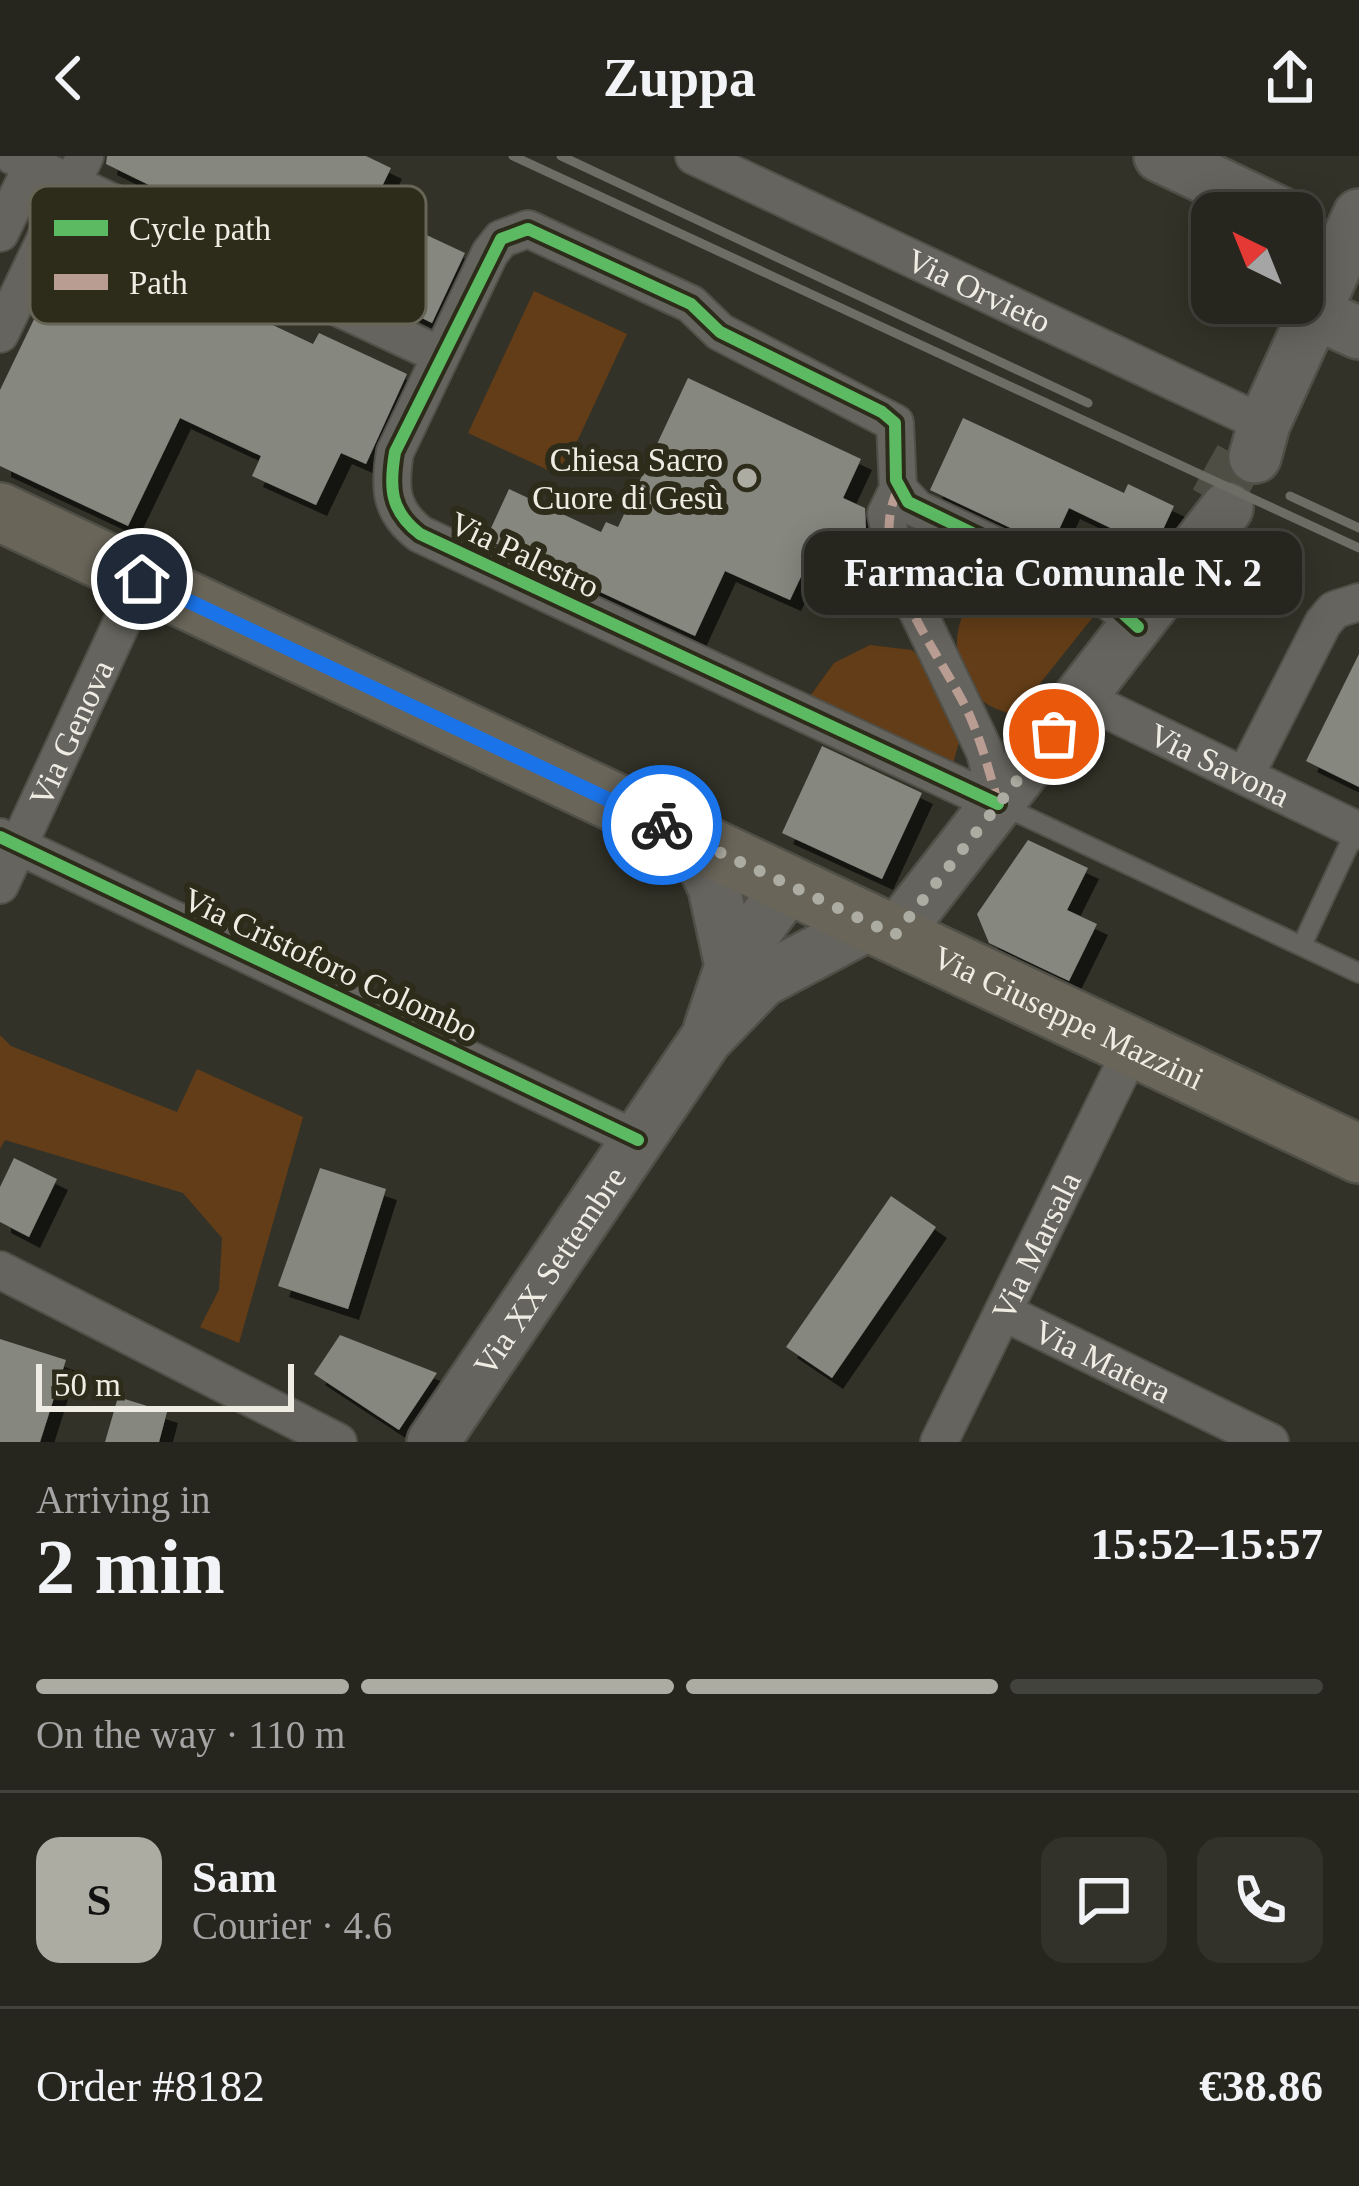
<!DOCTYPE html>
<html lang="en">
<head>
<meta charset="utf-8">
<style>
	body { margin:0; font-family:Georgia,serif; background:#32322b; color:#f1f3f6; height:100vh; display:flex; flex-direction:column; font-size:45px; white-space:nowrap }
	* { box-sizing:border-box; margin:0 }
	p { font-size:39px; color:#a4a5a4 }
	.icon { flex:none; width:66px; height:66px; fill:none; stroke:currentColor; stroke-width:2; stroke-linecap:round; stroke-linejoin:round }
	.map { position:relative; height:1286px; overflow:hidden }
	.drawer { display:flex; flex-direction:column; background:#26261e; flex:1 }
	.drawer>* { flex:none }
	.needle { width:78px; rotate:317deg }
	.tools { position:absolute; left:1191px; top:36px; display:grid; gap:24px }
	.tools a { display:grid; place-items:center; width:132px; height:132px; border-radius:24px; background:#26261e; box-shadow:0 6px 30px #0003,0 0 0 3px #42433c; font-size:60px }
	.scale { position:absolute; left:36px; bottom:30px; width:258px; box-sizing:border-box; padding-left:12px; border:6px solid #efede3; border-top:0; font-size:33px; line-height:42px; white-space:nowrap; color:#efede3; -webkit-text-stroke:9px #2d2b1a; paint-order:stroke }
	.pin { position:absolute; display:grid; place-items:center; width:102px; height:102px; color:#fff; margin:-51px; border:6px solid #fff; border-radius:50%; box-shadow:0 3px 12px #0007 }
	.courier { position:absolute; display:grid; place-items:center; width:120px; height:120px; margin:-60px; border:9px solid #1a73e8; border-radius:50%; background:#fff; color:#222; box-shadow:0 3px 15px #0007 }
	.bubble { position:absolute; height:84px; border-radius:24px; background:#26261e; box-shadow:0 6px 30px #0003,0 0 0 3px #42433c; font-size:39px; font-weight:800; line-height:84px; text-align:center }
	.head em { font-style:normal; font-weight:800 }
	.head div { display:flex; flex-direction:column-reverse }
	.head { display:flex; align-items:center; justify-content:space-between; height:204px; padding:0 36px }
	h1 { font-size:78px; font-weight:800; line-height:90px }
	.bar { display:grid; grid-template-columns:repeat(4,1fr); gap:18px 12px; align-content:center; height:144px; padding:0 36px }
	.bar i { height:15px; border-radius:9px; background:#42433c }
	.bar .selected { background:#adaca2 }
	.bar p { grid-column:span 4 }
	.line { display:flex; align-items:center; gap:30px; padding:0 36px; border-top:3px solid #42433c }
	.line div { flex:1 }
	.round { display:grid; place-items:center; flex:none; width:126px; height:126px; border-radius:24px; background:#32322b }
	header { display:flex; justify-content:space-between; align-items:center; height:156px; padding:0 36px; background:#26261e; font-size:54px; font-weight:800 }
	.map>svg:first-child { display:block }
	.green { fill:#633d17 }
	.building { fill:#86877e; filter:url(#shadow) }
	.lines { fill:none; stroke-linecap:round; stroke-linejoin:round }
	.secondary-tunnel { stroke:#4f4e44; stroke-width:51; stroke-dasharray:51 26; stroke-linecap:butt }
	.lane-casing { stroke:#515048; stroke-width:22 }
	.street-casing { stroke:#515048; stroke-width:40 }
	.secondary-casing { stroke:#515048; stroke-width:56 }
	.primary-casing { stroke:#515048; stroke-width:62 }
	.lane { stroke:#65645e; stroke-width:18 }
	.street { stroke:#65645e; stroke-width:36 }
	.secondary { stroke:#65645e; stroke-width:51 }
	.primary { stroke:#696559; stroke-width:57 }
	.rail { stroke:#6e6d65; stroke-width:9 }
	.quiet { stroke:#b99d93; stroke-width:9; stroke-dasharray:18 9; stroke-linecap:butt }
	.cycleway-casing { stroke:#2d2b1a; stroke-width:20 }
	.cycleway { stroke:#5cba63; stroke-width:12 }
	.done { stroke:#adaca2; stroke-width:12; stroke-dasharray:0 21.6 }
	.route { stroke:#1a73e8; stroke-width:15 }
	.poi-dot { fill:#adaca2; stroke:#2d2b1a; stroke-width:4.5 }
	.labels { text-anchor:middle; stroke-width:12; stroke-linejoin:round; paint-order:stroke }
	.street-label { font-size:33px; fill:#efede3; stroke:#2d2b1a }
	.poi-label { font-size:33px; fill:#efede3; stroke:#2d2b1a; text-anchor:end }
	.key { fill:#2d2b1a; stroke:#676556; stroke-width:3 }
	.key-label { font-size:33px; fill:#efede3 }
</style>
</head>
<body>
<header><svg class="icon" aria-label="back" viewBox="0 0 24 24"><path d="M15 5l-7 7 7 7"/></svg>Zuppa<svg class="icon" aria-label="share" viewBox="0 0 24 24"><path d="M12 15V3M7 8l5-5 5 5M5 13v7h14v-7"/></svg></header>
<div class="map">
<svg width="1359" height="1286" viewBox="0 0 1359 1286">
	<defs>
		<filter id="shadow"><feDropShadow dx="11" dy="11" stdDeviation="0" flood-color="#0009"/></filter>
	</defs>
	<rect width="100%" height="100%" fill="#333228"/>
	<!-- green -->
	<g class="green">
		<path d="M 534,135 L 627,178 L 561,320 L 468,277 Z"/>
		<path d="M 1030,417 L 1101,451 L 1014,560 C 1004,555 988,551 980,543 C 950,513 947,458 985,435 C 998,427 1016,422 1030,417 Z"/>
		<path d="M 870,489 L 912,494 L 926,509 L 960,583 L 952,611 L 808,543 L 834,507 Z"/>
		<path d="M 0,879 L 11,890 L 177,956 L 197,913 L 303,961 L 239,1187 L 200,1171 L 219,1134 L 222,1082 L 183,1037 L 5,984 L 0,993 Z"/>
	</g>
	<!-- building -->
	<g class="building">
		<path d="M 107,0 L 366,0 L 391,12 L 371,53 L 465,97 L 432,167 L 106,8 Z"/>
		<path d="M 76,76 L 313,188 L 319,177 L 407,218 L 366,308 L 341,297 L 316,349 L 252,320 L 261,300 L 180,262 L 128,370 L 0,310 L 0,234 Z"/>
		<path d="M 688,222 L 861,303 L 843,342 L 865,352 L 866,373 L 842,424 L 807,408 L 790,444 L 725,415 L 695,480 L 486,383 L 509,333 L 601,376 L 606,366 L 618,371 Z"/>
		<path d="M 963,262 L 1124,337 L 1128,328 L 1174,350 L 1154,393 L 1069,352 L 1051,391 L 930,334 Z"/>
		<path d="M 1359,498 L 1359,631 L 1306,605 Z"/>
		<path d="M 822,590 L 922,637 L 882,723 L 782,677 Z"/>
		<path d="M 1028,684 L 1088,712 L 1067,754 L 1097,768 L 1069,825 L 989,787 L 977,758 Z"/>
		<path d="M 14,1002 L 57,1023 L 29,1081 L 0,1066 L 0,1031 Z"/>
		<path d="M 320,1012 L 386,1033 L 348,1153 L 278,1130 Z"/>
		<path d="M 891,1040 L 936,1071 L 832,1222 L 786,1191 Z"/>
		<path d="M 340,1179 L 437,1217 L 399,1274 L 314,1218 Z"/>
		<path d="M 0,1183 L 66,1204 L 40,1286 L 0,1286 Z"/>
		<path d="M 118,1241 L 167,1256 L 159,1286 L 105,1286 Z"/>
	</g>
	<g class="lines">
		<!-- secondary-tunnel -->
		<path class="secondary-tunnel" d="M 1215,346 L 1243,296"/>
		<defs>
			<g id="lane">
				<path d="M 1003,650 L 1359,817"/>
				<path d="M 1302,789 L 1356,674"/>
			</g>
			<g id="street">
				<path d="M 13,0 L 440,199"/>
				<path id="s1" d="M 694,0 L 1264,268"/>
				<path d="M 528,73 L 691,148 L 720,176 L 895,267 L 898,333 L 886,358 L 897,412 L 985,596 L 998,648 L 420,378 C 390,355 389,332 395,296 L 490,97 L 501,83 Z"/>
				<path d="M 0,77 L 37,0"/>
				<path d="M 0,178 L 85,0"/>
				<path d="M 898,333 L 917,353 L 1105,441 L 1138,471"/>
				<path id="s2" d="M 1082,542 L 1359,675"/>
				<path d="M 1245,620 L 1323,467 L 1334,454 L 1359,446"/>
				<path d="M 0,681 L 638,984"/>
				<path id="s3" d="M 0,729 L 142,423"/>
				<path d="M 0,1114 L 338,1286"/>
				<path id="s4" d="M 1003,1156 L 1270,1286"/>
				<path id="s5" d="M 939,1286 L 1133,891"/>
			</g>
			<g id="secondary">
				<path d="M 1160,0 L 1280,57"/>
				<path d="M 1315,157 L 1359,177"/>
				<path d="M 1255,301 L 1264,268 L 1359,59"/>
				<path d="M 691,683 L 714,731 L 731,810 L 710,872"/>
				<path d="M 895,779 L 1227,352"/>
				<path d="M 731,810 L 789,729"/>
				<path id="s6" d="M 433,1286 L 706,883 L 762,825 L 871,767"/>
			</g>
			<g id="primary">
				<path id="s7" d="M 0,356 L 1359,998"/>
			</g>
		</defs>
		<!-- lane casing -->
		<use href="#lane" class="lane-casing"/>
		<!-- street casing -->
		<use href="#street" class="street-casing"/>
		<!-- secondary casing -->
		<use href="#secondary" class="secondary-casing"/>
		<!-- primary casing -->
		<use href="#primary" class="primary-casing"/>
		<!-- lane -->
		<use href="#lane" class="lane"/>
		<!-- street -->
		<use href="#street" class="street"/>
		<!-- secondary -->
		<use href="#secondary" class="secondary"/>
		<!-- primary -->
		<use href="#primary" class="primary"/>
		<!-- rail -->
		<g class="rail">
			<path d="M 513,0 L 1359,392"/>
			<path d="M 561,0 L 1088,247"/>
			<path d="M 1290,340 L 1359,372"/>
		</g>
		<!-- quiet -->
		<path class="quiet" d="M 898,333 C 863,406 939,494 969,558 C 982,588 990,617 998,648"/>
		<defs>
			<g id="cycleway">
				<path d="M 998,648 L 420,378 C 390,355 389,332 395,296 L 501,83 L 528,73 L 691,148 L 720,176 L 882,256 L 895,267 L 896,324 L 908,346 L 1105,441 L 1138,471"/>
				<path d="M 0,681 L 638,984"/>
			</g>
		</defs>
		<!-- cycleway casing -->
		<use href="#cycleway" class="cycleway-casing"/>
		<!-- cycleway -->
		<use href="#cycleway" class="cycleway"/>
	</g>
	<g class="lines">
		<!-- done -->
		<path class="done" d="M 662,669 L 895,779 L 1054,578"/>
		<!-- route -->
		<path class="route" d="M 142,423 L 662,669"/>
	</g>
	<!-- markers -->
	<circle class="poi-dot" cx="747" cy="322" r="12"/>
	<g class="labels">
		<!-- street labels -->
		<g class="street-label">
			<text dy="12" stroke="none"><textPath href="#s1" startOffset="315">Via Orvieto</textPath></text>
			<text transform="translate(525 398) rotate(25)" y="12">Via Palestro</text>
			<text dy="12" stroke="none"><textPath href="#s3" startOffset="168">Via Genova</textPath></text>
			<text dy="12" stroke="none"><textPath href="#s2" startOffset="153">Via Savona</textPath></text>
			<text transform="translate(331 808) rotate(25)" y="12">Via Cristoforo Colombo</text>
			<text dy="12" stroke="none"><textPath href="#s7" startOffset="1182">Via Giuseppe Mazzini</textPath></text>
			<text dy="12" stroke="none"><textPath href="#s5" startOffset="219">Via Marsala</textPath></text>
			<text dy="12" stroke="none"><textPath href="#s6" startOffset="207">Via XX Settembre</textPath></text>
			<text dy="12" stroke="none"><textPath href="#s4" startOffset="111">Via Matera</textPath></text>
		</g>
		<!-- poi labels -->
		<g class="poi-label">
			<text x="723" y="315">Chiesa Sacro<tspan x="723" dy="38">Cuore di Gesù</tspan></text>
		</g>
	</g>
	<!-- legend -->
	<rect x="30" y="30" width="396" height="138" rx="18" class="key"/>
	<rect x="54" y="64" width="54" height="16" fill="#5cba63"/>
	<rect x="54" y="118" width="54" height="16" fill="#b99d93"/>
	<g class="key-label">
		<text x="129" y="84">Cycle path</text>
		<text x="129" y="138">Path</text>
	</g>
</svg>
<div class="tools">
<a><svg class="needle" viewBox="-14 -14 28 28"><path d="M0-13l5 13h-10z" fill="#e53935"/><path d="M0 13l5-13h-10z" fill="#a4a5a4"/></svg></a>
</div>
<div class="scale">50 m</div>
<div class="pin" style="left:1054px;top:578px;background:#ea580c"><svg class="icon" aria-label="bag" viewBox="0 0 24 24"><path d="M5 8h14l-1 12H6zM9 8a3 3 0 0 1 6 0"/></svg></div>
<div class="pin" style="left:142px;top:423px;background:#1f2937"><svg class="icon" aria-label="home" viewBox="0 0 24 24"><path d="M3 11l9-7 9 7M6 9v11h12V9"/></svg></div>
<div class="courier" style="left:662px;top:669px"><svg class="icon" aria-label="bike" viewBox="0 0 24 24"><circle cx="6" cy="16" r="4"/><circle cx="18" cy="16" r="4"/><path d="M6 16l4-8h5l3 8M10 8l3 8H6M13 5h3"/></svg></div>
<div class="bubble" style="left:804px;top:375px;width:498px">Farmacia Comunale N. 2</div>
</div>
<section class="drawer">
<div class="head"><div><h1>2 min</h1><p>Arriving in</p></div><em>15:52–15:57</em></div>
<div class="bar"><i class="selected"></i><i class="selected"></i><i class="selected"></i><i></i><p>On the way · 110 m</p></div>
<div class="line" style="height:216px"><b class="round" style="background:#adaca2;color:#111">S</b><div><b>Sam</b><p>Courier · 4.6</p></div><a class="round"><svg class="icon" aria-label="chat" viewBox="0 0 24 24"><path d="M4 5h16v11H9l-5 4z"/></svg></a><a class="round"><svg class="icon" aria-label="phone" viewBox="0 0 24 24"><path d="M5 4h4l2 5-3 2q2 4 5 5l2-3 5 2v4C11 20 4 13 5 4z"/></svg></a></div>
<div class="line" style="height:156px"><div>Order #8182</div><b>€38.86</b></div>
</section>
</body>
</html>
